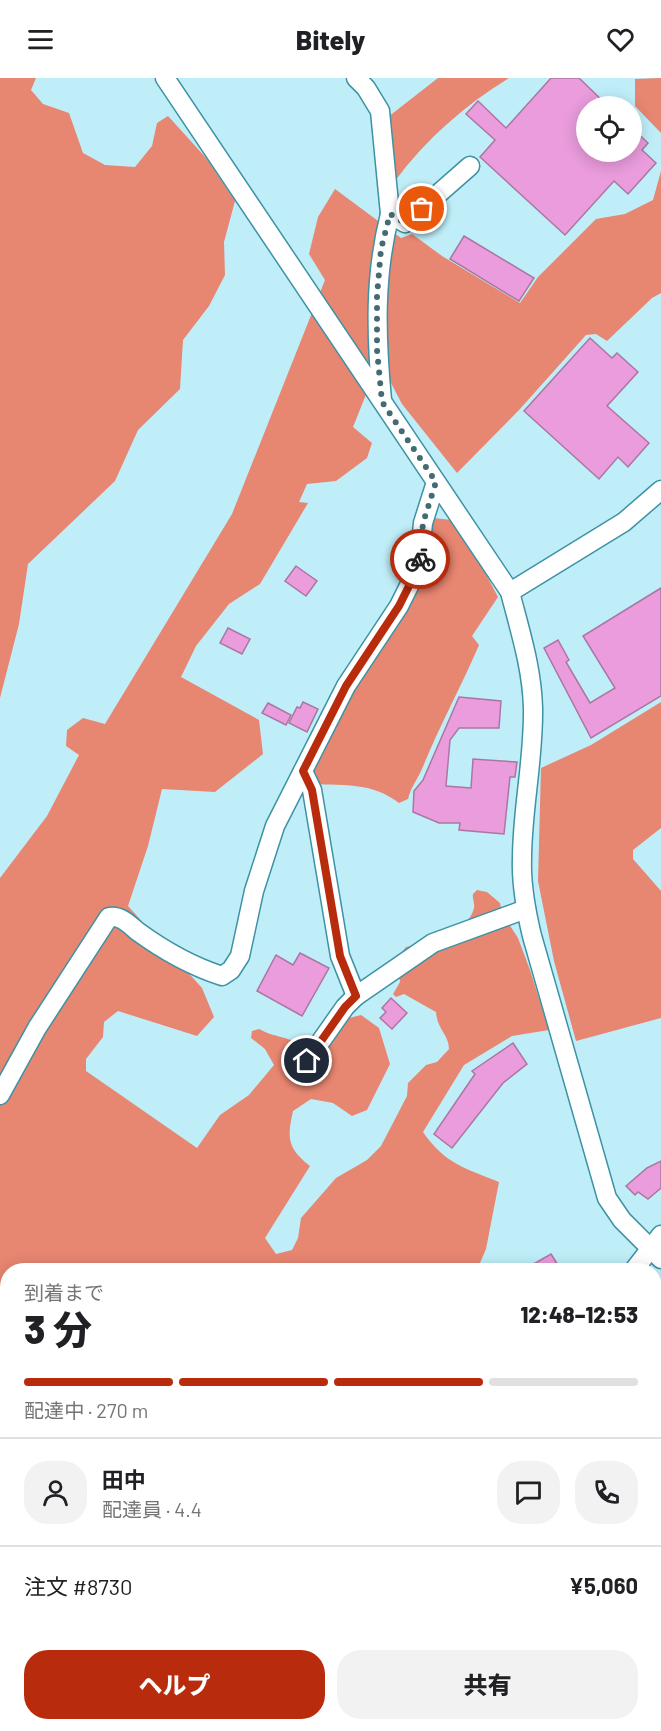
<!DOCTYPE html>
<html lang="ja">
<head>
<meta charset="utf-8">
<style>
	body { margin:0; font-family:Barlow,"Noto Sans JP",sans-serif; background:#f2f2f2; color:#202124; height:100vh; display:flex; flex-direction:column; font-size:22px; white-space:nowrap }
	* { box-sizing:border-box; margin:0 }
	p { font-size:20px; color:#757577 }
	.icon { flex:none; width:33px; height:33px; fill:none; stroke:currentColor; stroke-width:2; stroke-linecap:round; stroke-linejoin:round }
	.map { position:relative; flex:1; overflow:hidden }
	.details { position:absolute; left:0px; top:1185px; width:662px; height:468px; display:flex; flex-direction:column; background:#fff; border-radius:24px 24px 0 0; box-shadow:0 3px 15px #0003 }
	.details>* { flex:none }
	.buttons { position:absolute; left:576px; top:18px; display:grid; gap:12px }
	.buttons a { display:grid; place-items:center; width:66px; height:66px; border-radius:50%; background:#fff; box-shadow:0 3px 15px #0003; font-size:30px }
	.pin { position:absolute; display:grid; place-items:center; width:51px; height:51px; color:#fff; margin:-26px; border:3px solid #fff; border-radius:50%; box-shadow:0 2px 6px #0007 }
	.courier { position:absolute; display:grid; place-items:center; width:60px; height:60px; margin:-30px; border:4px solid #b82c0d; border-radius:50%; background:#fff; color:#222; box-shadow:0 2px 8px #0007 }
	.head em { font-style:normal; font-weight:800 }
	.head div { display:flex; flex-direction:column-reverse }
	.head { display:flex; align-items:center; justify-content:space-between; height:102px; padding:0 24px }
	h1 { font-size:39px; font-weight:800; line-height:45px }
	.bar { display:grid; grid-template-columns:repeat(4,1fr); gap:9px 6px; align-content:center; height:72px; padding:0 24px }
	.bar i { height:8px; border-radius:4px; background:#e0e0e0 }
	.bar .current { background:#b82c0d }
	.bar p { grid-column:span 4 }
	.line { display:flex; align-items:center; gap:15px; padding:0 24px; border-top:2px solid #e0e0e0 }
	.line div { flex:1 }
	.round { display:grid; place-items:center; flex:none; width:63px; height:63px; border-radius:24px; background:#f2f2f2 }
	.button { display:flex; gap:12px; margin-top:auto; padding:12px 24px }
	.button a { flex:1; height:69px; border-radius:24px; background:#b82c0d; color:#fff; font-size:24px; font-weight:800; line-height:69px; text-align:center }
	.button a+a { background:#f2f2f2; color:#202124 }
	header { display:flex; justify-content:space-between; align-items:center; height:78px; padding:0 24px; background:#fff; font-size:27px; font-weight:800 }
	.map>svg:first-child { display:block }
	.forest { fill:#e78671 }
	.building { fill:#ea9cdc; stroke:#aa77a1; stroke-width:1.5 }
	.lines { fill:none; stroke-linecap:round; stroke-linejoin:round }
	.minor-casing { stroke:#3d92a4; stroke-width:21 }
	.minor { stroke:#fff; stroke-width:18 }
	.done { stroke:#436b74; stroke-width:6; stroke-dasharray:0 10.8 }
	.route { stroke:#b82c0d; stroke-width:8 }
</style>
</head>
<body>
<header><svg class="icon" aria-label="menu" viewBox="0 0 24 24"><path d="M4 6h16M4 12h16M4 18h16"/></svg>Bitely<svg class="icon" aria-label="heart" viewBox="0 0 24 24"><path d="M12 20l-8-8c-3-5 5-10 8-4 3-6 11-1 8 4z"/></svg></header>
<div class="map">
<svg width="661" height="1653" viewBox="0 0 661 1653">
	<rect width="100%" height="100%" fill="#bfeef9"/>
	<!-- forest -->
	<g class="forest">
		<path d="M 0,0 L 36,0 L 31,12 L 43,26 L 69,35 L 83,75 L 105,87 L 135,89 L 152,68 L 157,45 L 168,38 L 207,81 L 235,123 L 224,164 L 225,197 L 209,228 L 183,262 L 180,311 L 138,352 L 115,403 L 28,486 L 19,546 L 0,620 Z"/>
		<path d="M 438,0 L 509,0 C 465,27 426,61 395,103 L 388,39 Z"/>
		<path d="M 661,0 L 661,55 L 635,28 L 635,1 Z"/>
		<path d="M 661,93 L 661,215 L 652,220 L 607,263 L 596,256 L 586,257 L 520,331 L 457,395 L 402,326 L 390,303 L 367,314 L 353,349 L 372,365 L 367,380 L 336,403 L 307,406 L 299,424 L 308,425 L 260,506 L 229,526 L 196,568 L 181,599 L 259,642 L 263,676 L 215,714 L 162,711 L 148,768 L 128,828 L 202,910 L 214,939 L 197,958 L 118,933 L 104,944 L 103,959 L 86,981 L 86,993 L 197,1070 L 220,1037 L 249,1017 L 274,987 L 265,971 L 251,960 L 252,953 L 259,951 C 279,962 291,956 309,975 L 341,942 L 361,937 L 379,950 L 390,986 L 367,1032 L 352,1038 L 333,1025 L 311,1021 L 293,1033 C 287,1060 287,1070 310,1088 L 265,1160 L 276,1176 L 292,1172 L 298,1160 L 301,1140 L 336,1100 L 367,1082 L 381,1068 L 407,1018 L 408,1005 L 426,987 L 437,984 L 449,971 C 449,957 437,951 436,934 L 404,916 L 396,919 L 393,916 L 400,904 L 397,880 L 406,869 C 426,865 469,854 474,830 C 475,825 472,821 473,816 L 477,812 L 487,814 L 500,825 L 502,835 L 518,860 L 530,892 L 549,952 L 512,958 L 464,987 L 423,1054 C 445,1086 465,1090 499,1104 L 486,1171 L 477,1192 L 178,1192 L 169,1186 L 162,1192 L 8,1192 L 8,1371 L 0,1384 L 0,800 L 47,738 L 79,677 L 66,668 L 67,652 L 83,640 L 105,646 L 232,436 L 325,202 L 309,176 L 318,139 L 335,111 L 401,160 L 412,156 L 442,178 L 520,225 L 538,199 L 596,141 L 625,136 L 653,122 Z"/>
		<path d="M 433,440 L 452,442 L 479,483 L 498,519 L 472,558 L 479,567 C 461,609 439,649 422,691 C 417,702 411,709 408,721 L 399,725 C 371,704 347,708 313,706 L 315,685 L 370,582 Z"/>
		<path d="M 661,624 L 661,750 L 633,772 L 633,781 L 661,813 L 661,940 L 576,963 L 554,883 L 538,803 L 541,690 L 591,667 Z"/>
		<path d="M 7,1550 L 8,1646 L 53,1646 L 47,1653 L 0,1653 L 0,1560 Z"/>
	</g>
	<!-- building -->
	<g class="building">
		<path d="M 551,0 L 579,0 L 608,28 L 586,28 L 586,74 L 632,74 L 632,50 L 648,65 L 642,72 L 656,85 L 628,116 L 614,103 L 565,157 L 480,79 L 495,62 L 466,36 L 478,23 L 506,50 Z"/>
		<path d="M 464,158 L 534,200 L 519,223 L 450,181 Z"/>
		<path d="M 590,260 L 612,280 L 617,275 L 638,294 L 607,328 L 649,365 L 628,389 L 618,379 L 599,401 L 524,333 Z"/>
		<path d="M 296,488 L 317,503 L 306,518 L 285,503 Z"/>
		<path d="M 661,510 L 661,618 L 591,660 L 544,570 L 558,562 L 569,582 L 566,584 L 590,625 L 615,610 L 583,558 Z"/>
		<path d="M 228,550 L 250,561 L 242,576 L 220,565 Z"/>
		<path d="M 459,619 L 501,623 L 499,650 L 459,650 L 450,662 L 446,708 L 471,710 L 473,681 L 517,684 L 515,699 L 510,699 L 504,756 L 459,752 L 460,745 L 439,745 L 413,734 L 414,713 L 423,702 Z"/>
		<path d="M 303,624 L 318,631 L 307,654 L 289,645 L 297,629 L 300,630 Z"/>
		<path d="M 268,625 L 291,637 L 286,647 L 262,635 Z"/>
		<path d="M 300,875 L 329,890 L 302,938 L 257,913 L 276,877 L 293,887 Z"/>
		<path d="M 391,920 L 407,935 L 392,951 L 380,940 L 386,934 L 382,930 Z"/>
		<path d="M 513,965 L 527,986 L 503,1005 L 452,1070 L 434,1056 L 475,996 L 472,993 Z"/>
		<path d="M 661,1083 L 661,1110 L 648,1121 L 638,1114 L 635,1117 L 626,1108 L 647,1090 Z"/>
		<path d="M 551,1176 L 561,1192 L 523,1192 Z"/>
	</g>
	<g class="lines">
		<defs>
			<g id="minor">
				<path d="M 165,0 L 510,514 C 520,553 532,590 533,630 C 534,681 522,731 522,781 C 521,807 526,833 532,858 L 607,1120 L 622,1142 L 661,1181"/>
				<path d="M 356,0 L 366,10 L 380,33 L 390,136 L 405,145 L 470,88"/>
				<path d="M 382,322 C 376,258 374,198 390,136"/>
				<path d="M 510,514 L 624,444 L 661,412"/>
				<path d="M 303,693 L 312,712 L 340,878 L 356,918 L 433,865 L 526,831"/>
				<path d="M 307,983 L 345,929 L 356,918"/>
				<path d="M 0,1017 L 37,950 L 109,839 C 120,837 129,846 137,853 C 163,872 191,888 222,898 L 231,892 L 240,878 L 254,813 L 275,748 L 346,608 L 399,528 L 419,488 L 423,445 L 436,404"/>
				<path d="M 634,1192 L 661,1157"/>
				<path d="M 654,1346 L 661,1348"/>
				<path d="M 654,1482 L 661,1477"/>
				<path d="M 122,1646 L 130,1653"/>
				<path d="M 94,1653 L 101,1646"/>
				<path d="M 282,1653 L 288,1646"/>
				<path d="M 466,1653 L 472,1646"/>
			</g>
		</defs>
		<!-- minor casing -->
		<use href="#minor" class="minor-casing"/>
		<!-- minor -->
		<use href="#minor" class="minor"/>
	</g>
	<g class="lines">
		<!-- done -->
		<path class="done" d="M 420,481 L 423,445 L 436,404 L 382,324 L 377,272 L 377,218 L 381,171 L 390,136 L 405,145 L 422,131"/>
		<!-- route -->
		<path class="route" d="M 307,983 L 345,929 L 356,918 L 340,878 L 312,712 L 303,693 L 346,608 L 399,528 L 419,488 L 420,481"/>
	</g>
</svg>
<div class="buttons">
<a><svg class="icon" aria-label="locate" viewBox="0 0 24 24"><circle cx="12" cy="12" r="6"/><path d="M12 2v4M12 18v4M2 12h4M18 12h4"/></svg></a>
</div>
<div class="pin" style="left:422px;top:131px;background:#ea580c"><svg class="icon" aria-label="bag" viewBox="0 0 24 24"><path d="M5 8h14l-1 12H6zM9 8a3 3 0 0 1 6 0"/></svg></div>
<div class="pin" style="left:307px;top:983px;background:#1f2937"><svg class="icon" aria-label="home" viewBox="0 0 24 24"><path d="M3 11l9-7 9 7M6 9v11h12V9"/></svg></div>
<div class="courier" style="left:420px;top:481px"><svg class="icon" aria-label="bike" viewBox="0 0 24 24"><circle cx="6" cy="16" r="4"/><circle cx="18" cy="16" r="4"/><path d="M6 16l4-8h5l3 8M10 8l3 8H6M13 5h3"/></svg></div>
<section class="details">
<div class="head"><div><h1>3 分</h1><p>到着まで</p></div><em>12:48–12:53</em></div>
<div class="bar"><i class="current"></i><i class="current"></i><i class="current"></i><i></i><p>配達中 · 270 m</p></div>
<div class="line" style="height:108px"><a class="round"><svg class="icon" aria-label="person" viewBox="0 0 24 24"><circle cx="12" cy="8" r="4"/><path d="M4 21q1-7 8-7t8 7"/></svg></a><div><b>田中</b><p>配達員 · 4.4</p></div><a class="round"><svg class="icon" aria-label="chat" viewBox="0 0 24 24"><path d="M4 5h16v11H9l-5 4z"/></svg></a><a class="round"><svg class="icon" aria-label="phone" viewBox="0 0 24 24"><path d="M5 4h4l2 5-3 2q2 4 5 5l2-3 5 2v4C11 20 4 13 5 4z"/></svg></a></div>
<div class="line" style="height:78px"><div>注文 #8730</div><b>¥5,060</b></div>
<div class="button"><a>ヘルプ</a><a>共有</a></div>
</section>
</div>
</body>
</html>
